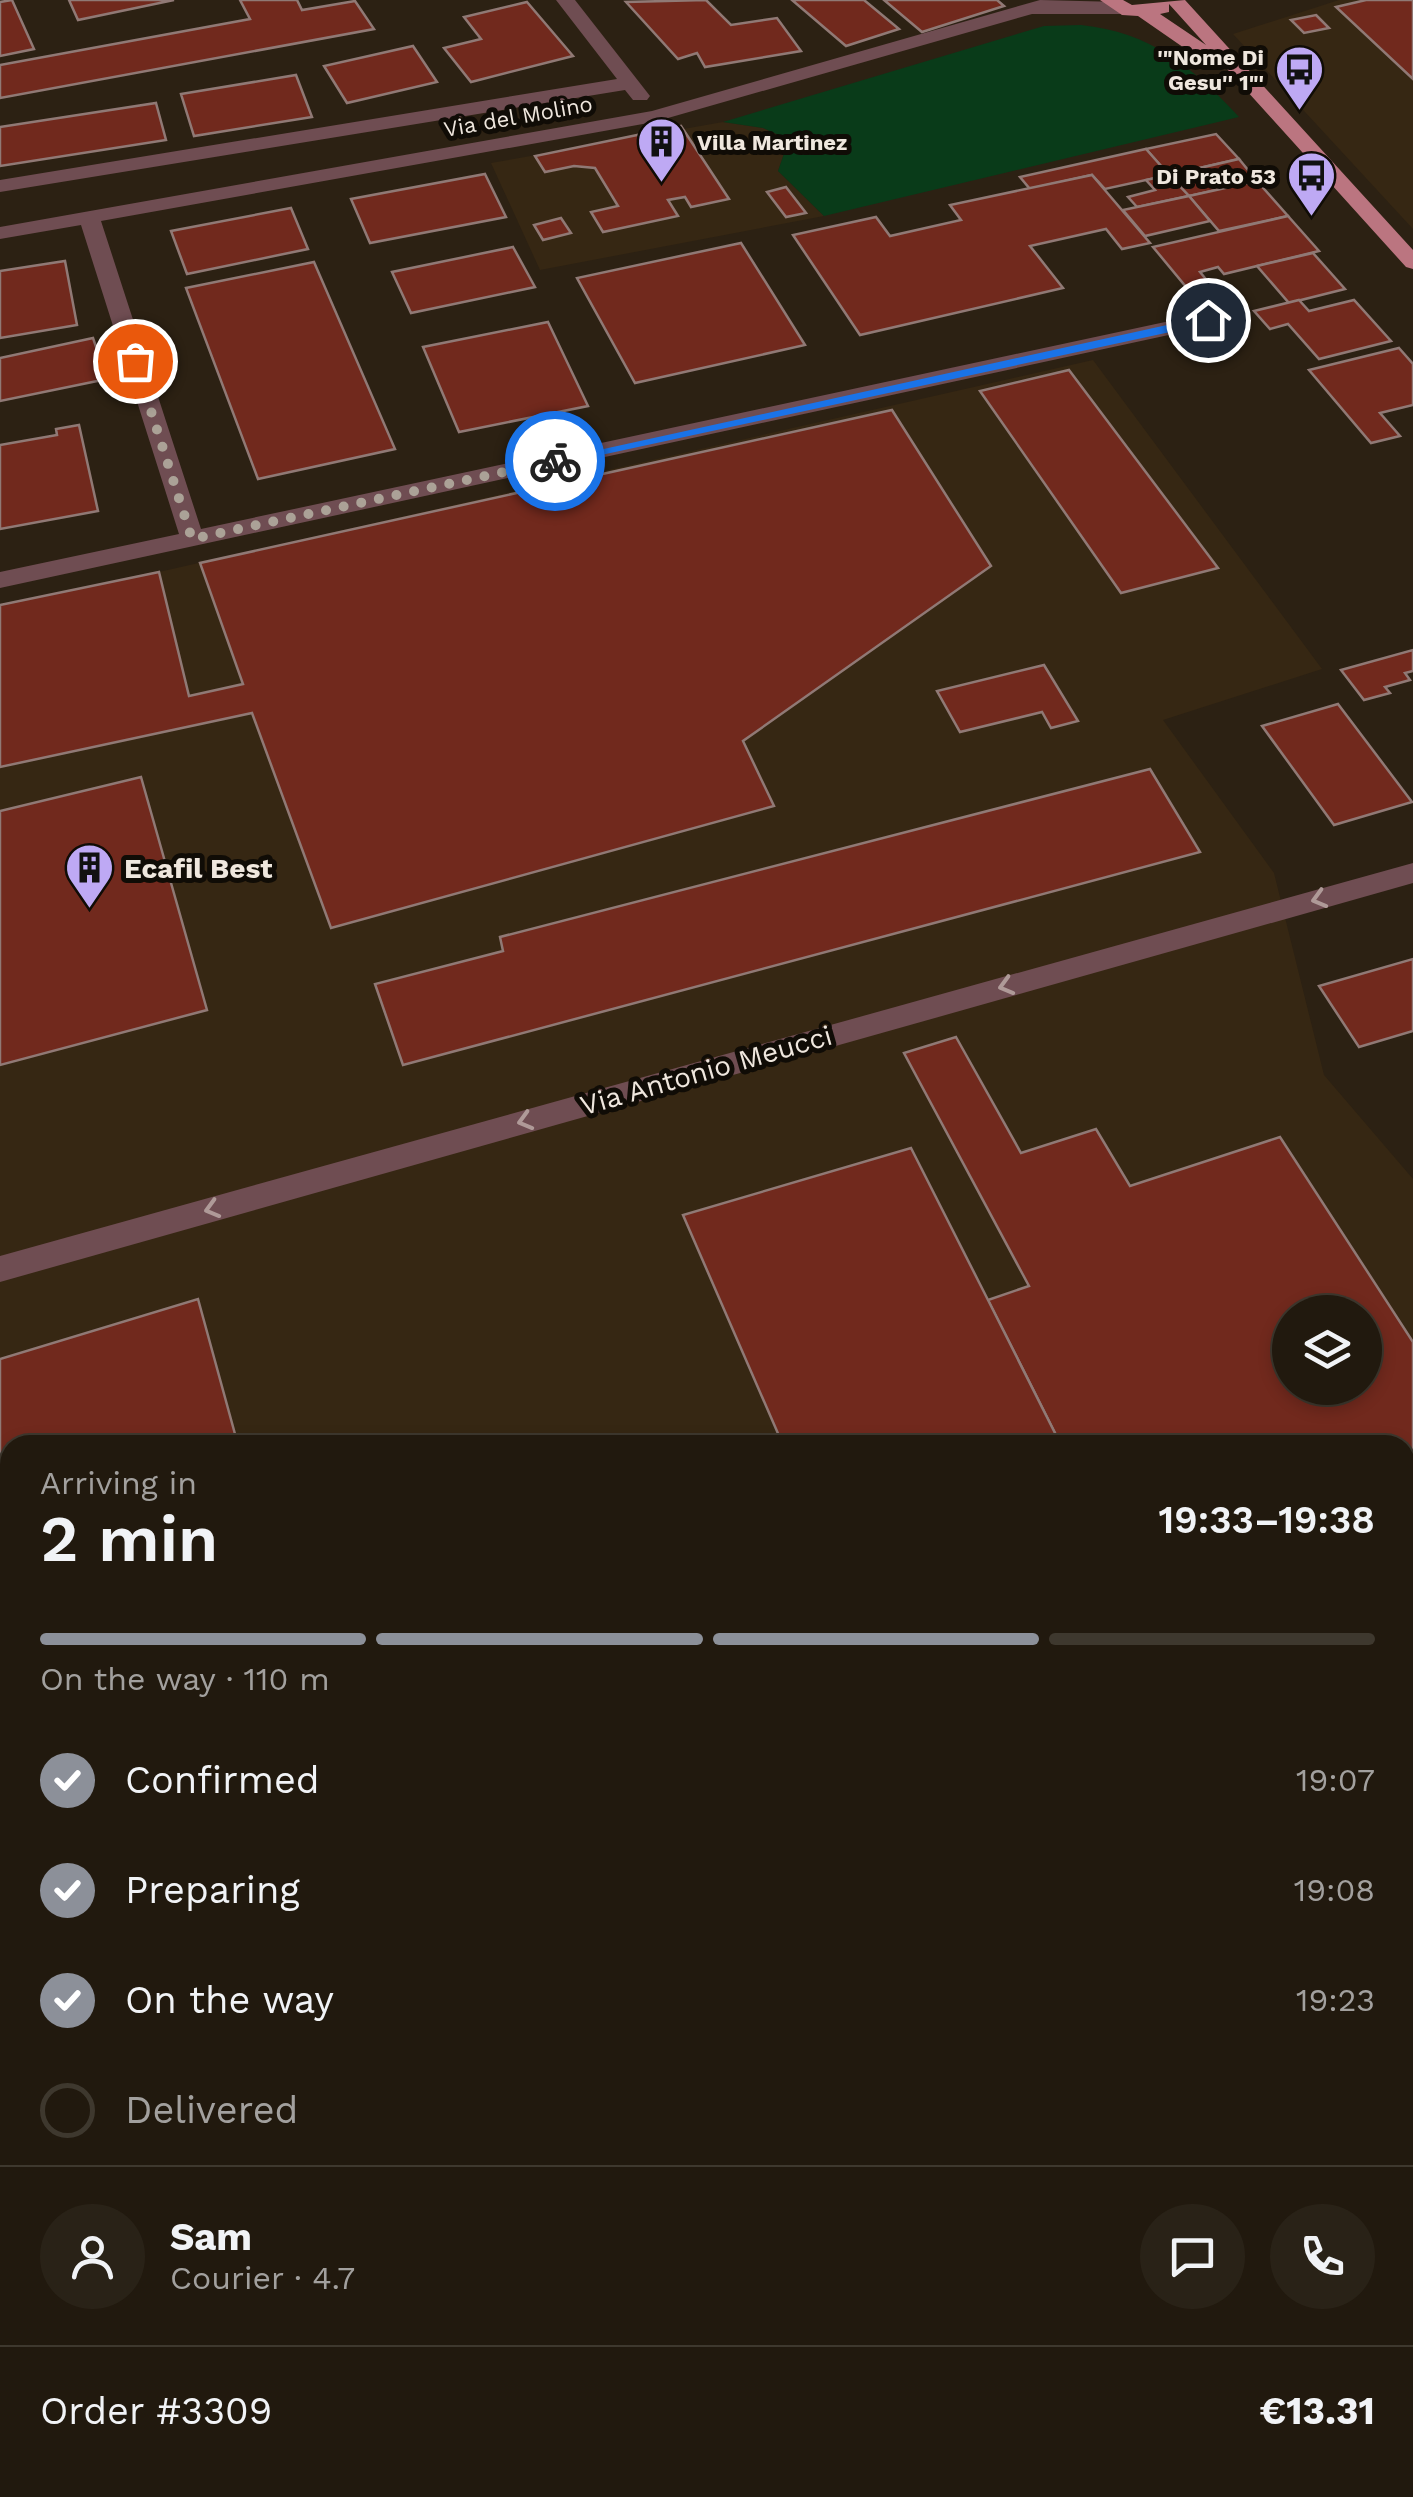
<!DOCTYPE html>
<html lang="en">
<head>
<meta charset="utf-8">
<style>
	body { margin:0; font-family:"Work Sans",sans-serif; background:#292217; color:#f1f3f6; height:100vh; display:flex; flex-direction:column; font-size:38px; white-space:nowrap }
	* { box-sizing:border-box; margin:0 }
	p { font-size:32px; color:#a2a09e }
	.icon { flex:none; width:55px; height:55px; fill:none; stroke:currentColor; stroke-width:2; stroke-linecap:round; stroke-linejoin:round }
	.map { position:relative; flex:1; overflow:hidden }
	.sheet { position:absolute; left:0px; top:1435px; width:1415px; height:1062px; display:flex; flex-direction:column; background:#21190e; border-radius:30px 30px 0 0; box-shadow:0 5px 15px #0003,0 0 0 2px #3e382e }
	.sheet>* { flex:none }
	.buttons { position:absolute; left:1272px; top:1295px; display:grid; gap:20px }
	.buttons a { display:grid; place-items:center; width:110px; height:110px; border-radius:50%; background:#21190e; box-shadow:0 5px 15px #0003,0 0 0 2px #3e382e; font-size:50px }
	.pin { position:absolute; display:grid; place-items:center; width:85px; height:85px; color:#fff; margin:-42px; border:5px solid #fff; border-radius:50%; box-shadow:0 2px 10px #0007 }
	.courier { position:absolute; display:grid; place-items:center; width:100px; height:100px; margin:-50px; border:8px solid #1a73e8; border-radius:50%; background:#fff; color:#222; box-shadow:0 2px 12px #0007 }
	.head em { font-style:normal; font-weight:600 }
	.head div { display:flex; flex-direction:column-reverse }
	.head { display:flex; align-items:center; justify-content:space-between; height:170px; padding:0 40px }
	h1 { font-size:65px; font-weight:600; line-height:75px }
	.bar { display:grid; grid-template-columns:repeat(4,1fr); gap:15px 10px; align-content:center; height:120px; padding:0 40px }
	.bar i { height:12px; border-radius:8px; background:#3e382e }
	.bar .active { background:#8c9099 }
	.bar p { grid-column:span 4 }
	.line { display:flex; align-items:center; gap:25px; padding:0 40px; border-top:2px solid #3e382e }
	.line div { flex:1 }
	.round { display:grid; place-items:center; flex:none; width:105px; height:105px; border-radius:52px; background:#292217 }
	ol { padding:0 40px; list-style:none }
	li { display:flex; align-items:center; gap:30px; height:110px }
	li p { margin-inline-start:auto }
	li .icon { padding:10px; border-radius:50%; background:#8c9099; color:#fff; stroke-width:4 }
	li:last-child { color:#a2a09e }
	li i { width:55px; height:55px; border:5px solid #3e382e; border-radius:50% }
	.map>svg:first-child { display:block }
	.built { fill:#362713; fill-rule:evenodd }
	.green { fill:#093b19 }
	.building { fill:#71291d; stroke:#907975; stroke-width:2.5; fill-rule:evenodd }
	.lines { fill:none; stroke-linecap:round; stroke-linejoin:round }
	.minor { fill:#6f4d52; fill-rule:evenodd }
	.major { fill:#bb7580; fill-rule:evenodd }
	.oneway { stroke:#af9a98 }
	.route { fill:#1a73e8 }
	.done { stroke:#aba297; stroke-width:10; stroke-dasharray:0 18 }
	.labels { text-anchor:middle; stroke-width:10; stroke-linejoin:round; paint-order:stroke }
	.far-poi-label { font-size:22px; font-weight:bold; fill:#efe7de; stroke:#100c06; text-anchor:end }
	.far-street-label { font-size:22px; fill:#efe7de; stroke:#100c06 }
	.poi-label { font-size:28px; font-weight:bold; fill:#efe7de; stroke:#100c06; text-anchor:start }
	.street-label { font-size:28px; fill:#efe7de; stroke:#100c06 }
</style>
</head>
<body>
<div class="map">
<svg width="1413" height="2497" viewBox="0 0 1413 2497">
	<rect width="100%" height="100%" fill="#2c2113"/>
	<!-- built -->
	<g class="built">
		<path d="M 1339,0 L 1413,0 L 1413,229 L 1233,34 Z"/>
		<path d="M 723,122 L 763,128 L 781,136 L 786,148 L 778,171 L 824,216 L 540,270 L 491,163 Z"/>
		<path d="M 1093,360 L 1322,669 L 1163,720 L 1274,873 L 1324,1075 L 1413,1179 L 1413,2497 L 0,2497 L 0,608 ZM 1290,1312 L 1365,1312 L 1365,1388 L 1290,1388 ZM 10,1445 L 1405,1445 L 1405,2488 L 10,2488 Z"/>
	</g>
	<!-- green -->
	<path class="green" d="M 1081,25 C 1150,32 1193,67 1239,117 L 824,216 L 778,171 L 786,148 L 781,136 L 763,128 L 723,122 L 1044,26 Z"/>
	<!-- building -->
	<g class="building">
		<path d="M 12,0 L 34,49 L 0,56 L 0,2 Z"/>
		<path d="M 69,0 L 174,0 L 78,20 Z"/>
		<path d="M 240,0 L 297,0 L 302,10 L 355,1 L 374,29 L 0,98 L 0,65 L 250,19 Z"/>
		<path d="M 706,0 L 731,25 L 777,18 L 801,51 L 705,67 L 697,53 L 678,59 L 626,2 Z"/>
		<path d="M 792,0 L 864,0 L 899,29 L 846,46 Z"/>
		<path d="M 884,0 L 997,0 L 1004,6 L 922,32 Z"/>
		<path d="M 1366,0 L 1413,0 L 1413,79 L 1336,7 Z"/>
		<path d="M 527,2 L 573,56 L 471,82 L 444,48 L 481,39 L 464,17 Z"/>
		<path d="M 1316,15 L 1329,28 L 1304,33 L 1291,20 Z"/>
		<path d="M 413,46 L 437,82 L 347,103 L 324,66 Z"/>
		<path d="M 296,75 L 312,117 L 194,136 L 181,94 Z"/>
		<path d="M 156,103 L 166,140 L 0,166 L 0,127 Z"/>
		<path d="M 681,126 L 729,199 L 691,207 L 685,197 L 668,200 L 678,216 L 603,232 L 591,212 L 618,206 L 595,168 L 574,166 L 545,172 L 535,156 Z"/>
		<path d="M 1216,134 L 1239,159 L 1169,175 L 1146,149 Z"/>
		<path d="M 1146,149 L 1169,175 L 1105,189 L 1092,175 L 1030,189 L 1020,177 Z"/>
		<path d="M 1239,159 L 1257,181 L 1189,196 L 1169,175 Z"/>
		<path d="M 485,174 L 506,217 L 370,243 L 351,199 Z"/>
		<path d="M 1092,175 L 1150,243 L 1122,249 L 1106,229 L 1030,246 L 1063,288 L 860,335 L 793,235 L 876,217 L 890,236 L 961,220 L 950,205 Z"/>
		<path d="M 1169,175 L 1189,196 L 1137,207 L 1128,197 L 1155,190 L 1146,180 Z"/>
		<path d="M 1257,181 L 1288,216 L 1219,231 L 1189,196 Z"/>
		<path d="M 786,187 L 806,213 L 786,217 L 767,192 Z"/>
		<path d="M 1189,196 L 1210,221 L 1145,236 L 1123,210 Z"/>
		<path d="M 291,208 L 308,249 L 187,274 L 171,231 Z"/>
		<path d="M 1288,216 L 1319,251 L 1224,274 L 1218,267 L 1200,272 L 1209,283 L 1187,288 L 1153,247 Z"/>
		<path d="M 561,218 L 571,233 L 543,240 L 534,225 Z"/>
		<path d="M 741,243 L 805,345 L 635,383 L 577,278 Z"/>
		<path d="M 513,247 L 535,287 L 411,313 L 392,272 Z"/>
		<path d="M 1313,253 L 1345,289 L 1289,303 L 1257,266 Z"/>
		<path d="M 65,261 L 77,325 L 0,338 L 0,271 Z"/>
		<path d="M 314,262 L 395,449 L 258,479 L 186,288 Z"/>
		<path d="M 1299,300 L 1309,311 L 1354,300 L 1391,341 L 1319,359 L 1288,324 L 1270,329 L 1254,311 Z"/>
		<path d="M 548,322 L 588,406 L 459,432 L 423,347 Z"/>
		<path d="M 93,338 L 107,379 L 0,401 L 0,358 Z"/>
		<path d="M 1399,348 L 1413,364 L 1413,405 L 1380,413 L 1400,436 L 1371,443 L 1309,370 Z"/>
		<path d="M 1069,370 L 1218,568 L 1121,593 L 980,391 Z"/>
		<path d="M 892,410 L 991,566 L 743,741 L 774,806 L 331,928 L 252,713 L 0,767 L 0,605 L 159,572 L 189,696 L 243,684 L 200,563 Z"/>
		<path d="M 79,425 L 98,511 L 0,529 L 0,445 L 57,435 L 56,429 Z"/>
		<path d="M 1413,650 L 1413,671 L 1405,673 L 1410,680 L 1385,687 L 1390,693 L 1364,700 L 1341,670 Z"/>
		<path d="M 1044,665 L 1078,721 L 1051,728 L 1042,712 L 960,732 L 937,691 Z"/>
		<path d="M 1338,704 L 1412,802 L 1334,825 L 1262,726 Z"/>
		<path d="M 1150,769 L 1200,852 L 403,1065 L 375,984 L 503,951 L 500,937 Z"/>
		<path d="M 141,777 L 207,1010 L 0,1065 L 0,811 Z"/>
		<path d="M 1413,959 L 1413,1031 L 1359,1047 L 1319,986 Z"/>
		<path d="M 956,1037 L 1021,1153 L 1096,1129 L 1130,1186 L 1280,1137 L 1413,1342 L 1413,1846 L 1405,1849 L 1405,1445 L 1061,1445 L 988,1300 L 1029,1286 L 904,1053 ZM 1290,1312 L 1365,1312 L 1365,1388 L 1290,1388 Z"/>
		<path d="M 911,1148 L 988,1300 L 1061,1445 L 783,1445 L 683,1215 Z"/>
		<path d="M 198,1299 L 238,1445 L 10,1445 L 10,1736 L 0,1739 L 0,1359 Z"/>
		<path d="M 10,1810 L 10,2374 L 0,2378 L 0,1813 Z"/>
		<path d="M 1405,2085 L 1413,2099 L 1413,2497 L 606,2497 L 603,2488 L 1405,2488 Z"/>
	</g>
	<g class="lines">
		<!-- minor -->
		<g class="minor">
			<path d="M 556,0 L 575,0 L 650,96 L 647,100 L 633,100 L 625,90 L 0,192 L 0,180 L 617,79 Z"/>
			<path d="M 1040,0 L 1120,2 L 1129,8 L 1120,14 L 1032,14 L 654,122 L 101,221 L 201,529 L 1207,313 L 1218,320 L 1215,325 L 0,588 L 0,572 L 179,534 L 81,225 L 0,239 L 0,227 L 652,111 Z"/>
			<path d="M 1413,863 L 1413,883 L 0,1282 L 0,1256 Z"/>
			<path d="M 1413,1910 L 1413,1947 L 1405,1950 L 1405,1913 Z"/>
			<path d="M 34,2488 L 95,2488 L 91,2497 L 30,2497 Z"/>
		</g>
		<!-- major -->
		<path class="major" d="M 1100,0 L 1123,0 L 1132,5 L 1185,0 L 1413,250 L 1413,269 L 1406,267 L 1218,59 L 1203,61 L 1138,16 L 1122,15 ZM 1169,4 L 1206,45 L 1160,14 L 1169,12 Z"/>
	</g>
	<!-- one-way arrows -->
	<defs><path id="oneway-chevron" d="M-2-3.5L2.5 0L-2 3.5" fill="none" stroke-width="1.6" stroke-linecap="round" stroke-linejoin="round" transform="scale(2.5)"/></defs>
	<g class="oneway">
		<use href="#oneway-chevron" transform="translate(1319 899) rotate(164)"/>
		<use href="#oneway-chevron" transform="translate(1006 986) rotate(164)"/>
		<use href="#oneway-chevron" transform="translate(525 1121) rotate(164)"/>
		<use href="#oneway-chevron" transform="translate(212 1209) rotate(164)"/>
	</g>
	<!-- route -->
	<path class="route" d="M 1208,316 L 1212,323 L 555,465 L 549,461 Z"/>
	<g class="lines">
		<!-- done -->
		<path class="done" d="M 135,361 L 192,539 L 555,461"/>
	</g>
	<!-- icons -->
	<defs>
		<symbol id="bus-pin" viewBox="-11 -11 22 30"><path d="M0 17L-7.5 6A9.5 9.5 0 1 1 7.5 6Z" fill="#bea9f4" stroke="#100c06"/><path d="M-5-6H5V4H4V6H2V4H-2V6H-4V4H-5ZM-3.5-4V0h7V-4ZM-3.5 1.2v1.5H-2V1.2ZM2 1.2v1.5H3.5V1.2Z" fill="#111"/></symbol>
		<symbol id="building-pin" viewBox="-11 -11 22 30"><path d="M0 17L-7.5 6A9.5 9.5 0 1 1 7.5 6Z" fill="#bea9f4" stroke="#100c06"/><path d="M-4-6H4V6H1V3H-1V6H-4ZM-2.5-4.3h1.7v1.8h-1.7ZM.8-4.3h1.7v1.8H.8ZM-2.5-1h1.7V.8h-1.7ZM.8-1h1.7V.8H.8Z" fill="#111"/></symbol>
	</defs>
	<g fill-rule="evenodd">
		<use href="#bus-pin" x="1272" y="42" width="55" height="75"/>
		<use href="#building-pin" x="634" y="114" width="55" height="75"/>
		<use href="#bus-pin" x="1284" y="148" width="55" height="75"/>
		<use href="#building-pin" x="62" y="840" width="55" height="75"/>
	</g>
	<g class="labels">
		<!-- far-poi labels -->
		<g class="far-poi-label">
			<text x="1264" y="65">'"Nome Di<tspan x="1264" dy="25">Gesu'' 1"'</tspan></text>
			<text x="697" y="150" text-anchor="start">Villa Martinez</text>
			<text x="1276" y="184">Di Prato 53</text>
		</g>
		<!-- far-street labels -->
		<g class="far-street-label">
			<text transform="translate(518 116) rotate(-10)" y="8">Via del Molino</text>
		</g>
		<!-- poi labels -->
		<g class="poi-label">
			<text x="124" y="878">Ecafil Best</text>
		</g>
		<!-- street labels -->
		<g class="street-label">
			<text transform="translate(706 1070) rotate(-16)" y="10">Via Antonio Meucci</text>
		</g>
	</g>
</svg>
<div class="buttons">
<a><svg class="icon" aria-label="layers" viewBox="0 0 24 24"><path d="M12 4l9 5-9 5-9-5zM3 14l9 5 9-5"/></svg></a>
</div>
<div class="pin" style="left:135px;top:361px;background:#ea580c"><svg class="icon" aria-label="bag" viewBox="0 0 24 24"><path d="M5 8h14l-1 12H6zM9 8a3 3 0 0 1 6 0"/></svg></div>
<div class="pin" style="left:1208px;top:320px;background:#1f2937"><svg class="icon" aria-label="home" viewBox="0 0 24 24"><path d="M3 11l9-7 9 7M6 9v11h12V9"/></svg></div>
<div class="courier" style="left:555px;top:461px"><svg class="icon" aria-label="bike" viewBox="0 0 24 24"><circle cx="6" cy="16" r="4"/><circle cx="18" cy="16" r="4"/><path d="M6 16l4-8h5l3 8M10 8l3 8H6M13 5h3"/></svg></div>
<section class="sheet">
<div class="head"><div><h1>2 min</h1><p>Arriving in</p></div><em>19:33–19:38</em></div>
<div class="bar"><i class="active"></i><i class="active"></i><i class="active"></i><i></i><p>On the way · 110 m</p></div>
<ol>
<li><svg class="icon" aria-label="check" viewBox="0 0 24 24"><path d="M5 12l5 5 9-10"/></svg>Confirmed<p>19:07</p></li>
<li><svg class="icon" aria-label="check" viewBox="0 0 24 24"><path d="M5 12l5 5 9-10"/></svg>Preparing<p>19:08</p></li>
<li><svg class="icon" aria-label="check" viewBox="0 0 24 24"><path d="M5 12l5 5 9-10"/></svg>On the way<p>19:23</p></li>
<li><i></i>Delivered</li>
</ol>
<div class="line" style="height:180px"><a class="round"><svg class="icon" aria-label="person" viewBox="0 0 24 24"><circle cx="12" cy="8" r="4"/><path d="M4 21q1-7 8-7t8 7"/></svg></a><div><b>Sam</b><p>Courier · 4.7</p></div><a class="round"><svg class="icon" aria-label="chat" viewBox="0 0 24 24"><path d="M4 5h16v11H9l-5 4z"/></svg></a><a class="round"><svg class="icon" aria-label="phone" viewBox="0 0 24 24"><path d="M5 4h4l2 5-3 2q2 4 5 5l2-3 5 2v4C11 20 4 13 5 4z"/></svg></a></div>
<div class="line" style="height:130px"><div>Order #3309</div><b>€13.31</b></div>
</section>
</div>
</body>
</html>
